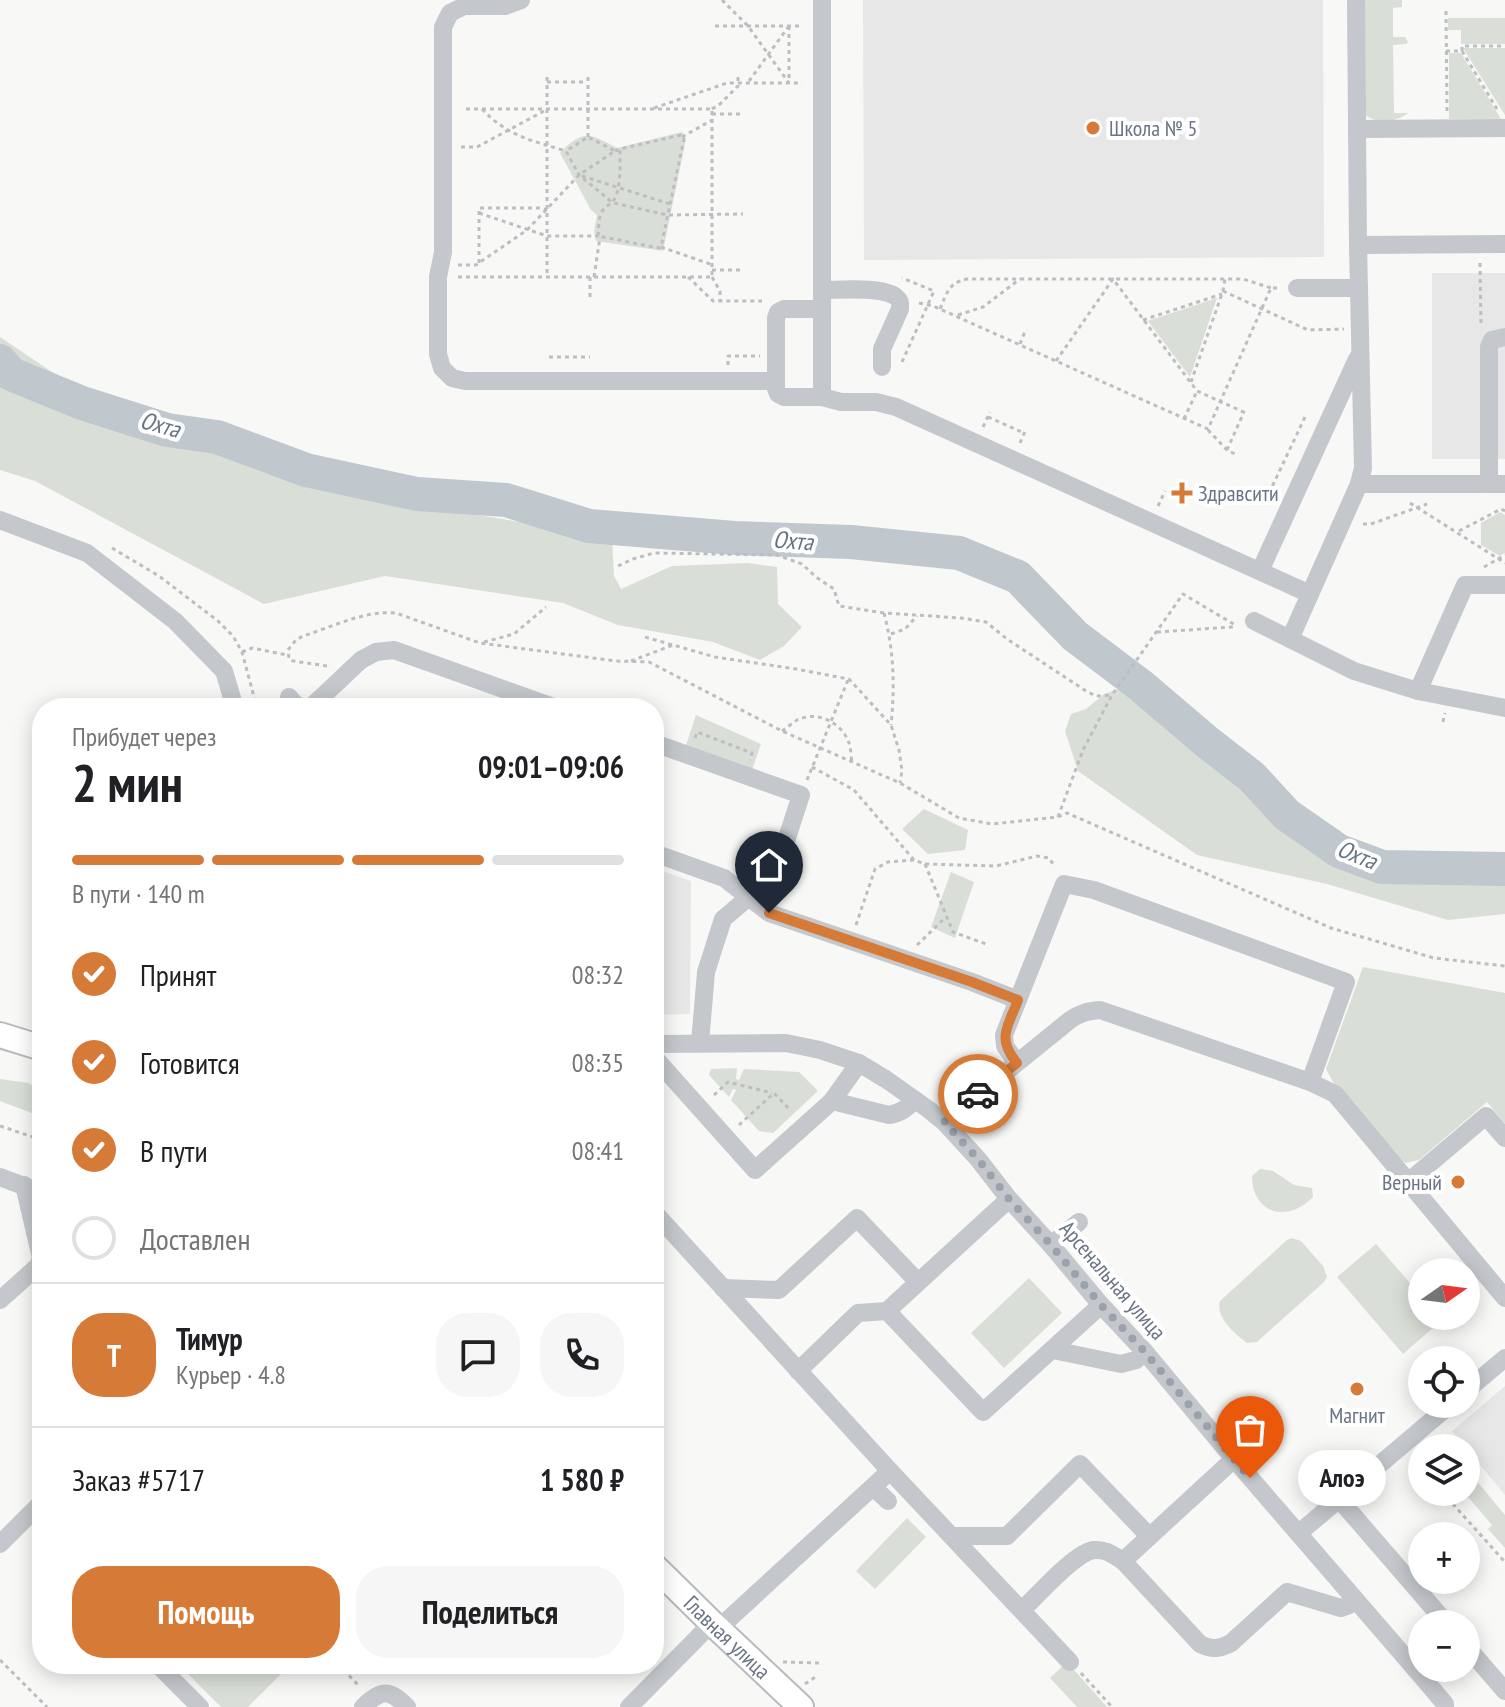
<!DOCTYPE html>
<html lang="ru">
<head>
<meta charset="utf-8">
<style>
	body { margin:0; font-family:"PT Sans Narrow",sans-serif; background:#f6f6f6; color:#202124; height:100vh; display:flex; flex-direction:column; font-size:30px; white-space:nowrap }
	* { box-sizing:border-box; margin:0 }
	p { font-size:26px; color:#757577 }
	.icon { flex:none; width:44px; height:44px; fill:none; stroke:currentColor; stroke-width:2; stroke-linecap:round; stroke-linejoin:round }
	.map { position:relative; flex:1; overflow:hidden }
	.drawer { position:absolute; left:32px; top:698px; width:632px; height:976px; display:flex; flex-direction:column; background:#fff; border-radius:32px; box-shadow:0 4px 20px #0003 }
	.drawer>* { flex:none }
	.needle { width:52px; rotate:76deg }
	.controls { position:absolute; left:1408px; top:1258px; display:grid; gap:16px }
	.controls a { display:grid; place-items:center; width:72px; height:72px; border-radius:50%; background:#fff; box-shadow:0 4px 20px #0003; font-size:40px }
	.pin { position:absolute; display:grid; place-items:center; width:68px; height:68px; color:#fff; margin:-82px -34px; border-radius:50% 50% 50% 0; rotate:-45deg; box-shadow:0 0 8px #0007 }
	.pin .icon { rotate:45deg }
	.courier { position:absolute; display:grid; place-items:center; width:80px; height:80px; margin:-40px; border:6px solid #d67a38; border-radius:50%; background:#fff; color:#222; box-shadow:0 2px 10px #0007 }
	.bubble { position:absolute; height:56px; border-radius:28px; background:#fff; box-shadow:0 4px 20px #0003; font-size:26px; font-weight:800; line-height:56px; text-align:center }
	.head em { font-style:normal; font-weight:800 }
	.head div { display:flex; flex-direction:column-reverse }
	.head { display:flex; align-items:center; justify-content:space-between; height:136px; padding:0 40px }
	h1 { font-size:52px; font-weight:800; line-height:60px }
	.bar { display:grid; grid-template-columns:repeat(4,1fr); gap:12px 8px; align-content:center; height:96px; padding:0 40px }
	.bar i { height:10px; border-radius:6px; background:#e0e0e0 }
	.bar .active { background:#d67a38 }
	.bar p { grid-column:span 4 }
	.line { display:flex; align-items:center; gap:20px; padding:0 40px; border-top:2px solid #e0e0e0 }
	.line div { flex:1 }
	.round { display:grid; place-items:center; flex:none; width:84px; height:84px; border-radius:32px; background:#f6f6f6 }
	ol { padding:0 40px; list-style:none }
	li { display:flex; align-items:center; gap:24px; height:88px }
	li p { margin-inline-start:auto }
	li .icon { padding:8px; border-radius:50%; background:#d67a38; color:#fff; stroke-width:4 }
	li:last-child { color:#757577 }
	li i { width:44px; height:44px; border:4px solid #e0e0e0; border-radius:50% }
	.action { display:flex; gap:16px; margin-top:auto; padding:16px 40px }
	.action a { flex:1; height:92px; border-radius:32px; background:#d67a38; color:#fff; font-size:32px; font-weight:800; line-height:92px; text-align:center }
	.action a+a { background:#f6f6f6; color:#202124 }
	.map>svg:first-child { display:block }
	.built { fill:#e6e7e6 }
	.green { fill:#d9dfd7 }
	.lines { fill:none; stroke-linecap:round; stroke-linejoin:round }
	.river { stroke:#c0c7cd; stroke-width:34 }
	.major-casing { stroke:#b8babe; stroke-width:28 }
	.path { stroke:#bcbec1; stroke-width:3; stroke-dasharray:4 4; stroke-linecap:butt }
	.minor { stroke:#c4c7cb; stroke-width:18 }
	.major { stroke:#fff; stroke-width:24 }
	.done { stroke:#9ca2ac; stroke-width:8; stroke-dasharray:0 14.4 }
	.route { stroke:#d67a38; stroke-width:10 }
	.poi-dot { fill:#d67a38; stroke:#fff; stroke-width:3 }
	.labels { text-anchor:middle; stroke-width:8; stroke-linejoin:round; paint-order:stroke }
	.poi-label { font-size:22px; fill:#6a7484; stroke:#fff; text-anchor:start }
	.street-label { font-size:22px; fill:#6a7484; stroke:#fff }
	.water-label { font-size:24px; font-style:italic; fill:#657480; stroke:#fff }
</style>
</head>
<body>
<div class="map">
<svg width="1505" height="1707" viewBox="0 0 1505 1707">
	<rect width="100%" height="100%" fill="#f8f8f6"/>
	<!-- built -->
	<g class="built">
		<path d="M 863,0 L 1323,0 L 1324,257 L 864,260 Z"/>
		<rect x="1432" y="273" width="73" height="186"/>
		<path d="M 654,868 L 691,881 L 690,1014 L 654,1015 Z"/>
		<path d="M 1505,1386 L 1505,1495 L 1452,1431 Z"/>
	</g>
	<!-- green -->
	<g class="green">
		<path d="M 1361,0 L 1402,0 L 1402,7 L 1393,8 L 1393,37 L 1405,37 L 1408,42 L 1406,44 L 1393,45 L 1394,113 L 1408,113 C 1398,122 1376,124 1365,115 Z"/>
		<path d="M 1448,18 L 1505,18 L 1505,44 L 1461,44 L 1461,30 L 1448,30 Z"/>
		<path d="M 1463,48 L 1505,48 L 1505,115 Z"/>
		<path d="M 1449,53 L 1461,53 L 1501,119 L 1449,119 Z"/>
		<path d="M 682,132 L 686,139 L 663,251 L 596,241 L 594,232 L 597,215 L 591,210 L 560,153 C 584,128 590,134 617,148 Z"/>
		<path d="M 1217,298 L 1190,377 L 1148,321 Z"/>
		<path d="M 0,337 L 73,386 L 186,445 L 294,478 L 391,501 L 514,521 L 612,539 L 614,576 L 621,589 L 672,566 L 748,563 L 777,567 L 778,604 L 802,627 L 784,646 L 760,660 L 713,642 L 618,625 L 563,603 L 385,576 L 264,604 L 35,481 L 0,470 Z"/>
		<path d="M 1500,512 L 1505,515 L 1505,553 L 1500,556 L 1481,545 L 1481,523 Z"/>
		<path d="M 1122,688 L 1165,723 L 1216,758 L 1318,850 L 1379,870 L 1505,876 L 1505,914 L 1448,920 L 1327,884 L 1197,855 L 1078,771 L 1065,731 L 1071,714 L 1086,709 L 1104,694 Z"/>
		<path d="M 696,715 L 761,744 L 752,770 L 686,745 Z"/>
		<path d="M 924,809 L 968,830 L 965,850 L 928,854 L 902,829 Z"/>
		<path d="M 951,872 L 974,882 L 955,938 L 931,927 Z"/>
		<path d="M 1363,967 L 1505,993 L 1505,1124 L 1487,1102 L 1419,1160 L 1406,1163 L 1399,1159 L 1333,1082 L 1326,1069 Z"/>
		<path d="M 737,1068 L 736,1079 L 739,1080 L 744,1069 L 799,1072 L 818,1091 L 773,1133 L 759,1131 L 731,1100 L 736,1090 L 733,1089 L 729,1097 L 709,1075 L 711,1069 Z"/>
		<path d="M 0,1079 L 29,1083 L 42,1094 L 42,1117 L 0,1101 Z"/>
		<path d="M 1260,1169 L 1273,1171 L 1294,1185 L 1312,1188 L 1313,1197 C 1287,1224 1252,1213 1252,1176 Z"/>
		<path d="M 1292,1238 L 1301,1241 L 1323,1266 L 1327,1277 L 1324,1282 L 1257,1342 L 1247,1343 C 1235,1334 1215,1317 1220,1301 L 1287,1240 Z"/>
		<path d="M 1376,1244 L 1422,1297 L 1422,1316 L 1439,1316 L 1442,1320 L 1403,1354 L 1337,1277 Z"/>
		<path d="M 1029,1278 L 1062,1313 L 1004,1368 L 971,1333 Z"/>
		<path d="M 1466,1468 L 1505,1515 L 1505,1548 L 1488,1529 L 1492,1525 L 1464,1492 L 1466,1492 L 1466,1483 L 1468,1480 L 1466,1477 Z"/>
		<path d="M 907,1518 L 926,1537 L 875,1589 L 856,1571 Z"/>
		<path d="M 1067,1662 L 1107,1707 L 1077,1707 L 1050,1678 Z"/>
		<path d="M 178,1664 L 291,1664 L 248,1707 L 221,1707 Z"/>
	</g>
	<g class="lines">
		<!-- river -->
		<path class="river" d="M 0,361 L 11,374 L 82,403 L 167,430 L 217,437 L 306,470 L 417,494 L 506,500 L 589,526 L 734,538 L 851,542 L 959,553 L 1018,577 L 1075,636 L 1140,685 L 1207,742 L 1252,777 L 1287,815 L 1339,851 L 1382,867 L 1505,869"/>
		<defs>
			<g id="major">
				<path d="M 0,1035 L 42,1048"/>
				<path id="s1" d="M 654,1566 L 712,1623 L 801,1707"/>
			</g>
		</defs>
		<!-- major casing -->
		<use href="#major" class="major-casing"/>
		<!-- path -->
		<g class="path">
			<path d="M 722,0 L 748,26 L 789,83"/>
			<path d="M 1446,11 L 1447,111"/>
			<path d="M 715,26 L 803,26"/>
			<path d="M 789,26 L 789,82"/>
			<path d="M 1446,51 L 1462,51 L 1462,46 L 1505,46"/>
			<path d="M 1462,51 L 1497,109"/>
			<path d="M 547,77 L 547,277"/>
			<path d="M 588,77 L 588,137"/>
			<path d="M 749,81 L 789,26"/>
			<path d="M 547,82 L 587,82"/>
			<path d="M 654,108 L 727,83 L 802,83"/>
			<path d="M 482,109 C 507,136 533,141 566,151"/>
			<path d="M 712,109 L 720,104 L 738,86 L 738,77"/>
			<path d="M 712,114 L 742,114"/>
			<path d="M 682,137 L 712,120"/>
			<path d="M 461,147 L 477,147 L 544,111"/>
			<path d="M 615,151 L 620,149 L 681,135 L 684,139 L 661,247 L 659,248 L 598,236 C 599,228 598,216 603,210 C 608,204 613,204 616,196 C 621,181 620,165 620,149"/>
			<path d="M 582,176 L 670,204"/>
			<path d="M 479,213 L 547,236 L 598,236"/>
			<path d="M 661,247 L 713,265"/>
			<path d="M 479,263 L 479,208 L 541,208 L 547,210"/>
			<path d="M 1480,263 L 1481,327"/>
			<path d="M 458,265 L 476,265 L 527,230 L 579,175 L 615,151 L 588,137 L 566,151 L 579,175 L 613,203 L 668,215 L 743,214"/>
			<path d="M 712,270 L 743,270"/>
			<path d="M 458,277 L 712,277 L 712,109 L 462,109"/>
			<path d="M 590,277 L 590,299"/>
			<path d="M 594,277 L 600,237"/>
			<path d="M 688,277 L 713,301 L 762,301"/>
			<path d="M 712,277 L 720,291 L 720,301"/>
			<path d="M 1223,291 L 1308,330 L 1344,329"/>
			<path d="M 919,303 L 933,306 L 1208,429 L 1271,288 L 1281,288"/>
			<path d="M 940,309 C 947,293 948,283 967,279 L 1243,279 L 1271,288"/>
			<path d="M 958,315 L 983,307 L 1020,279"/>
			<path d="M 1143,320 L 1222,294"/>
			<path d="M 1020,344 L 1026,329"/>
			<path d="M 549,357 L 590,357"/>
			<path d="M 1056,361 L 1113,279 L 1197,391 L 1248,414"/>
			<path d="M 902,362 L 934,291 L 902,278"/>
			<path d="M 728,365 L 728,356 L 760,356"/>
			<path d="M 1191,382 L 1223,291 L 1225,279"/>
			<path d="M 988,417 L 1024,433"/>
			<path d="M 1184,419 L 1197,391"/>
			<path d="M 983,427 L 990,412"/>
			<path d="M 1208,430 L 1227,450 L 1235,454"/>
			<path d="M 1020,443 L 1026,429"/>
			<path d="M 1227,450 L 1244,412"/>
			<path d="M 1275,491 L 1271,489 L 1305,417 L 1308,419"/>
			<path d="M 1410,503 L 1505,563"/>
			<path d="M 1158,506 L 1165,491"/>
			<path d="M 1363,524 L 1371,524 L 1427,504"/>
			<path d="M 1459,531 L 1501,509 L 1505,511"/>
			<path d="M 112,548 L 159,576 L 218,621 L 233,636 L 242,652 L 257,708"/>
			<path d="M 618,566 L 633,559 L 654,553 L 777,555 L 802,564 L 816,577 L 834,589 L 839,606 L 884,613 L 961,618 L 986,622 L 1007,639 L 1086,691 L 1096,696 L 1112,695"/>
			<path d="M 1484,567 L 1505,555"/>
			<path d="M 884,613 C 894,652 895,685 891,725"/>
			<path d="M 1157,632 L 1233,627"/>
			<path d="M 891,634 L 905,629 L 917,616"/>
			<path d="M 645,637 L 715,657 L 796,669 L 849,679 L 891,725 L 899,750 L 902,771 L 900,783"/>
			<path d="M 484,642 L 514,634 L 546,607"/>
			<path d="M 242,652 L 252,648 L 287,655"/>
			<path d="M 631,661 L 673,645"/>
			<path d="M 327,666 L 293,661 L 289,659 L 288,650 L 296,640 L 303,636 C 332,627 365,610 396,613 L 480,643 L 616,661 L 649,662 L 782,731 L 900,783 L 959,818 L 992,824 L 1058,817 L 1083,750 L 1112,695 L 1183,594 L 1237,626"/>
			<path d="M 1443,722 L 1445,713"/>
			<path d="M 782,731 C 787,728 792,723 797,720 C 818,710 842,723 849,743 C 851,749 851,757 852,763"/>
			<path d="M 695,738 L 697,732 L 752,753 L 750,760"/>
			<path d="M 812,767 L 854,790 L 914,860 L 925,864 L 996,866 L 1037,856 L 1049,858 L 1055,867"/>
			<path d="M 807,780 L 848,680"/>
			<path d="M 1058,817 L 1067,813 L 1331,928 L 1434,958 L 1505,966"/>
			<path d="M 925,864 L 953,932 L 986,944"/>
			<path d="M 856,925 L 875,869 L 888,862 L 914,860"/>
			<path d="M 917,945 L 946,917"/>
			<path d="M 714,1095 L 728,1082 L 772,1093"/>
			<path d="M 739,1125 L 774,1093 L 791,1111"/>
			<path d="M 0,1126 L 42,1140"/>
			<path d="M 1414,1460 L 1422,1470"/>
			<path d="M 1442,1492 L 1505,1562"/>
			<path d="M 0,1660 L 47,1707"/>
			<path d="M 783,1662 L 819,1663"/>
			<path d="M 338,1664 L 360,1687"/>
			<path d="M 1081,1673 L 1112,1707"/>
			<path d="M 805,1684 L 818,1675"/>
		</g>
		<!-- minor -->
		<g class="minor">
			<path d="M 521,0 L 505,6 L 464,6 L 450,13 L 443,27 L 443,252 L 438,277 L 438,354 L 442,368 L 452,378 L 465,381 L 776,381"/>
			<path d="M 822,0 L 822,397"/>
			<path d="M 1357,129 L 1505,128"/>
			<path d="M 1358,245 L 1505,244"/>
			<path d="M 1297,288 L 1359,288"/>
			<path d="M 822,290 C 840,290 883,286 896,297 C 901,301 900,303 900,309 L 882,349 L 882,367"/>
			<path d="M 822,309 L 784,309 L 778,312 L 776,318 L 776,389 L 778,394 L 784,397 L 822,397 L 841,402 L 876,402 L 896,407 L 1310,594"/>
			<path d="M 1359,484 L 1505,484"/>
			<path d="M 1489,484 L 1489,347 L 1492,340 L 1505,337"/>
			<path d="M 0,520 L 87,553 L 175,621 L 224,671 L 235,708"/>
			<path d="M 1260,571 L 1357,359"/>
			<path d="M 1254,621 L 1354,671 L 1418,691 L 1505,708"/>
			<path d="M 1290,639 L 1359,484 L 1363,468 L 1358,245 L 1356,0"/>
			<path d="M 1418,691 L 1465,585 L 1505,585"/>
			<path d="M 289,697 L 299,708"/>
			<path d="M 310,708 L 361,660 L 376,652 L 394,650 L 556,708"/>
			<path d="M 654,743 L 801,795 L 775,875 L 723,919 L 706,972 L 700,1043"/>
			<path d="M 654,853 L 724,878 L 769,913 L 972,982 L 1018,1000"/>
			<path d="M 654,1044 L 786,1043 L 820,1050 L 859,1063 L 887,1080 L 928,1109 L 944,1122 L 978,1159 L 1009,1199 L 1051,1245 L 1101,1305 L 1145,1352 L 1234,1459 L 1424,1679 L 1445,1704 L 1445,1707"/>
			<path d="M 654,1057 L 755,1170 L 832,1101 L 889,1115 C 901,1113 907,1108 915,1100"/>
			<path d="M 1310,1082 L 1335,1094 L 1505,1298"/>
			<path d="M 832,1101 L 859,1063"/>
			<path d="M 944,1122 L 1070,1020 C 1080,1013 1088,1011 1100,1010 L 1310,1082 L 1346,982 L 1094,890 L 1064,884 L 1004,1035 L 1005,1046 L 1017,1063"/>
			<path d="M 0,1177 L 42,1193"/>
			<path d="M 1408,1182 L 1486,1116 L 1505,1138"/>
			<path d="M 654,1212 L 890,1471 L 1070,1662"/>
			<path d="M 1051,1245 L 1079,1222"/>
			<path d="M 723,1288 L 779,1290 L 857,1218 L 918,1282"/>
			<path d="M 0,1300 L 38,1266 L 41,1258 L 24,1185"/>
			<path d="M 887,1311 L 1009,1199"/>
			<path d="M 1053,1350 L 1121,1364 L 1136,1360 L 1145,1352"/>
			<path d="M 798,1371 L 858,1313 L 887,1311 L 983,1412 L 1101,1305"/>
			<path d="M 1466,1391 L 1505,1358"/>
			<path d="M 1234,1459 L 1123,1561 L 1200,1644 C 1212,1650 1220,1649 1231,1643 L 1287,1592 L 1341,1608 L 1349,1605 L 1355,1599"/>
			<path d="M 873,1487 L 888,1501"/>
			<path d="M 1339,1499 L 1447,1624"/>
			<path d="M 1299,1533 L 1451,1404"/>
			<path d="M 953,1536 L 1007,1536 L 1080,1464 L 1149,1536"/>
			<path d="M 0,1544 L 42,1502"/>
			<path d="M 1022,1610 C 1037,1596 1075,1552 1094,1550 C 1106,1549 1113,1555 1123,1561"/>
			<path d="M 718,1629 L 890,1471"/>
			<path d="M 1466,1646 L 1505,1691"/>
			<path d="M 157,1664 L 200,1707"/>
			<path d="M 363,1707 C 381,1689 390,1689 407,1707"/>
			<path d="M 629,1707 L 712,1623"/>
		</g>
		<!-- major -->
		<use href="#major" class="major"/>
	</g>
	<g class="lines">
		<!-- done -->
		<path class="done" d="M 978,1094 L 944,1122 L 978,1159 L 1009,1199 L 1051,1245 L 1101,1305 L 1145,1352 L 1250,1478"/>
		<!-- route -->
		<path class="route" d="M 769,913 L 972,982 L 1018,1000 C 1008,1027 996,1038 1017,1063 L 978,1094"/>
	</g>
	<!-- markers -->
	<g class="poi-dot">
		<circle cx="1093" cy="128" r="8"/>
		<path d="M1178 481h8v8h8v8h-8v8h-8v-8h-8v-8h8z"/>
		<circle cx="1458" cy="1182" r="8"/>
		<circle cx="1357" cy="1389" r="8"/>
	</g>
	<g class="labels">
		<!-- poi labels -->
		<g class="poi-label">
			<text x="1109" y="136">Школа № 5</text>
			<text x="1198" y="501">Здравсити</text>
			<text x="1442" y="1190" text-anchor="end">Верный</text>
			<text x="1357" y="1423" text-anchor="middle">Магнит</text>
		</g>
		<!-- street labels -->
		<g class="street-label">
			<text transform="translate(1113 1280) rotate(49)" y="8">Арсенальная улица</text>
			<text dy="8" stroke="none"><textPath href="#s1" startOffset="102">Главная улица</textPath></text>
		</g>
		<!-- water labels -->
		<g class="water-label">
			<text transform="translate(160 425) rotate(15)" y="8">Охта</text>
			<text transform="translate(793 541) rotate(4)" y="8">Охта</text>
			<text transform="translate(1357 855) rotate(22)" y="8">Охта</text>
		</g>
	</g>
</svg>
<div class="controls">
<a><svg class="needle" viewBox="-14 -14 28 28"><path d="M0-13l5 13h-10z" fill="#e53935"/><path d="M0 13l5-13h-10z" fill="#757577"/></svg></a>
<a><svg class="icon" aria-label="locate" viewBox="0 0 24 24"><circle cx="12" cy="12" r="6"/><path d="M12 2v4M12 18v4M2 12h4M18 12h4"/></svg></a>
<a><svg class="icon" aria-label="layers" viewBox="0 0 24 24"><path d="M12 4l9 5-9 5-9-5zM3 14l9 5 9-5"/></svg></a>
<a>+</a>
<a>−</a>
</div>
<div class="pin" style="left:1250px;top:1478px;background:#ea580c"><svg class="icon" aria-label="bag" viewBox="0 0 24 24"><path d="M5 8h14l-1 12H6zM9 8a3 3 0 0 1 6 0"/></svg></div>
<div class="pin" style="left:769px;top:913px;background:#1f2937"><svg class="icon" aria-label="home" viewBox="0 0 24 24"><path d="M3 11l9-7 9 7M6 9v11h12V9"/></svg></div>
<div class="courier" style="left:978px;top:1094px"><svg class="icon" aria-label="car" viewBox="0 0 24 24"><path d="M5 17H2v-5l4-1 3-4h7l3 4 3 1v5h-3M9 17h6M6 11h13"/><circle cx="7" cy="17" r="2"/><circle cx="17" cy="17" r="2"/></svg></div>
<div class="bubble" style="left:1298px;top:1450px;width:88px">Алоэ</div>
<section class="drawer">
<div class="head"><div><h1>2 мин</h1><p>Прибудет через</p></div><em>09:01–09:06</em></div>
<div class="bar"><i class="active"></i><i class="active"></i><i class="active"></i><i></i><p>В пути · 140 m</p></div>
<ol>
<li><svg class="icon" aria-label="check" viewBox="0 0 24 24"><path d="M5 12l5 5 9-10"/></svg>Принят<p>08:32</p></li>
<li><svg class="icon" aria-label="check" viewBox="0 0 24 24"><path d="M5 12l5 5 9-10"/></svg>Готовится<p>08:35</p></li>
<li><svg class="icon" aria-label="check" viewBox="0 0 24 24"><path d="M5 12l5 5 9-10"/></svg>В пути<p>08:41</p></li>
<li><i></i>Доставлен</li>
</ol>
<div class="line" style="height:144px"><b class="round" style="background:#d67a38;color:#fff">Т</b><div><b>Тимур</b><p>Курьер · 4.8</p></div><a class="round"><svg class="icon" aria-label="chat" viewBox="0 0 24 24"><path d="M4 5h16v11H9l-5 4z"/></svg></a><a class="round"><svg class="icon" aria-label="phone" viewBox="0 0 24 24"><path d="M5 4h4l2 5-3 2q2 4 5 5l2-3 5 2v4C11 20 4 13 5 4z"/></svg></a></div>
<div class="line" style="height:104px"><div>Заказ #5717</div><b>1 580 ₽</b></div>
<div class="action"><a>Помощь</a><a>Поделиться</a></div>
</section>
</div>
</body>
</html>
